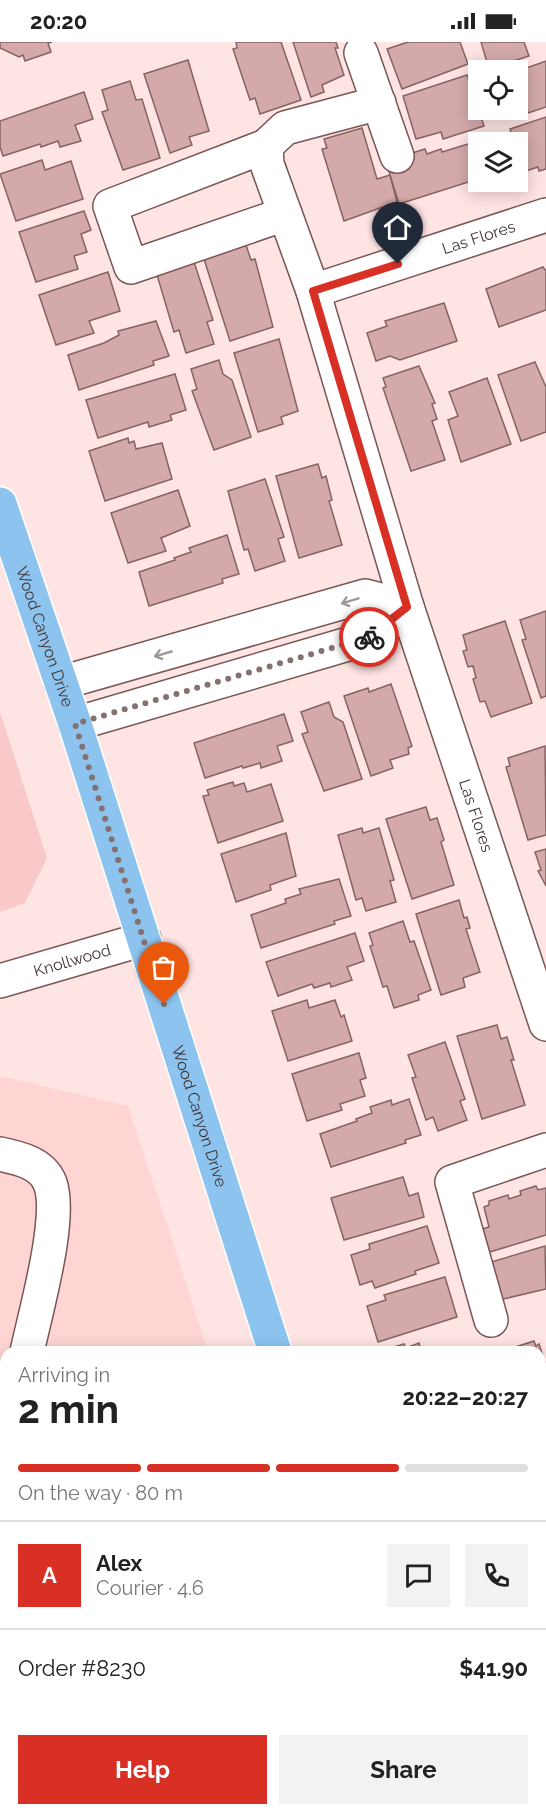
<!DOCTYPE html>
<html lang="en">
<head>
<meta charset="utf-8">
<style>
	body { margin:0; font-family:Raleway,sans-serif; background:#f2f2f2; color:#222; height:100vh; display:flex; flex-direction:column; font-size:22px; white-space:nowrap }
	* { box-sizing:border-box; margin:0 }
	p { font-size:20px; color:#767676 }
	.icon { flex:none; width:33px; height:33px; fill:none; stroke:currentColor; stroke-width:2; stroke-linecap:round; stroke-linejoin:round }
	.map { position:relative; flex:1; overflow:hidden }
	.drawer { position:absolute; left:0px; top:1304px; width:546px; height:470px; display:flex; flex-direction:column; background:#fff; border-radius:18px 18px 0 0; box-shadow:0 3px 15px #0003 }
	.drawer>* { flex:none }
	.buttons { position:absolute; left:468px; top:18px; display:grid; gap:12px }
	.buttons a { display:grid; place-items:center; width:60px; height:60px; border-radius:0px; background:#fff; box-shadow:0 3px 15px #0003; font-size:30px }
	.pin { position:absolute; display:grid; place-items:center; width:51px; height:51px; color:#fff; margin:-62px -26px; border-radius:50% 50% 50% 0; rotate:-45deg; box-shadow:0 0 6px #0007 }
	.pin .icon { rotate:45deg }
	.courier { position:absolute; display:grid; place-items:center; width:60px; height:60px; margin:-30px; border:4px solid #d93025; border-radius:50%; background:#fff; color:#222; box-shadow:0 2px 8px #0007 }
	.head em { font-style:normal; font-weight:700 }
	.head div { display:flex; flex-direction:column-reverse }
	.head { display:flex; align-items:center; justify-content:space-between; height:102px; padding:0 18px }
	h1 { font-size:39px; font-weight:700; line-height:45px }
	.bar { display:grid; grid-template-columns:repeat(4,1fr); gap:9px 6px; align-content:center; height:72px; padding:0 18px }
	.bar i { height:8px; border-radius:4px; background:#e0e0e0 }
	.bar .on { background:#d93025 }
	.bar p { grid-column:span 4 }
	.line { display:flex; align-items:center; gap:15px; padding:0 18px; border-top:2px solid #e0e0e0 }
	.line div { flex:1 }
	.round { display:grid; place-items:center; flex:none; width:63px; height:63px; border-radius:0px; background:#f2f2f2 }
	.action { display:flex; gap:12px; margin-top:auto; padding:12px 18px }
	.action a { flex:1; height:69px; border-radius:0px; background:#d93025; color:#fff; font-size:24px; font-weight:700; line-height:69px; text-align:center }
	.action a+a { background:#f2f2f2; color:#222 }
	.status { display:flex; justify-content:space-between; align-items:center; height:42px; padding:0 30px; background:#fff; direction:ltr }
	.status svg { height:16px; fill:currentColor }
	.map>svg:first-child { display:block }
	.built { fill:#ffd5d4 }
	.green { fill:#f8c9c8 }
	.building { fill:#d3aaa9; stroke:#886262; stroke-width:1.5 }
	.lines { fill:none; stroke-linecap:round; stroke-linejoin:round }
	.minor-casing { stroke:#7a5555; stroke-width:36 }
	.major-casing { stroke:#fff; stroke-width:36 }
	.minor { stroke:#fff; stroke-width:33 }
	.major { stroke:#8cc4ef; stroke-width:33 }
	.oneway { stroke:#a19998 }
	.done { stroke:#847170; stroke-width:6; stroke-dasharray:0 10.8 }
	.route { stroke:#d93025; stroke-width:8 }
	.labels { text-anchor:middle; stroke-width:6; stroke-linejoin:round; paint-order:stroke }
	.street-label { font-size:16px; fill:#433332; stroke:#fff }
</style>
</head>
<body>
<div class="status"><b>20:20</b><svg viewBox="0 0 49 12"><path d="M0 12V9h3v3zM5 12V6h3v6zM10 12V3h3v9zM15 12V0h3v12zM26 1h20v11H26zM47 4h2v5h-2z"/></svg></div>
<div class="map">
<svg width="546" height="1772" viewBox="0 0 546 1772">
	<rect width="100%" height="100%" fill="#fee4e3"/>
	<!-- built -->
	<path class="built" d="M 0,1034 L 128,1064 L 208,1309 L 6,1310 L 6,1767 L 358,1767 L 360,1772 L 0,1772 Z"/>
	<!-- green -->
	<path class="green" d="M 0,670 L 47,816 L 25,861 L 0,870 Z"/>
	<!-- building -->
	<g class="building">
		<path d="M 0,0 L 52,0 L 48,1 L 51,10 L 25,19 L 23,13 L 19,15 L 0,6 Z"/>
		<path d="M 236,0 L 281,0 L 301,58 L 260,72 L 255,56 L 250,58 L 233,7 L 237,6 Z"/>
		<path d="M 293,0 L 336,0 L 338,6 L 335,6 L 344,33 L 322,43 L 324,50 L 311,55 Z"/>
		<path d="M 408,0 L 460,0 L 468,22 L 402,47 L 387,7 Z"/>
		<path d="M 481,0 L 524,0 L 529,14 L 489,27 Z"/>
		<path d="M 188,18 L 209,89 L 189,95 L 192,103 L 170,111 L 144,32 Z"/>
		<path d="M 546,19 L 546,65 L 528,71 L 527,65 L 510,71 L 509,68 L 518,68 L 518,29 Z"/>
		<path d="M 467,33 L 484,84 L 443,97 L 441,90 L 416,97 L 403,54 Z"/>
		<path d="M 130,39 L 136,58 L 142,57 L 160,116 L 123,128 L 102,70 L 108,68 L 102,48 Z"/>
		<path d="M 84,50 L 93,77 L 75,83 L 81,99 L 60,105 L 58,99 L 41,105 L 40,102 L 3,114 L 0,105 L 0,79 Z"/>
		<path d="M 546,75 L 546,127 L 539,129 L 538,125 L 523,130 L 518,111 L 518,100 L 514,100 L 510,87 Z"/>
		<path d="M 362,86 L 377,137 L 390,133 L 397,160 L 344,179 L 322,107 L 327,106 L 324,97 Z"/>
		<path d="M 481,98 L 478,137 L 399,162 L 387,123 L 403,114 L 425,107 L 427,112 L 441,107 L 442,110 Z"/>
		<path d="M 42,118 L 45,128 L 71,119 L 83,157 L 16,179 L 0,132 Z"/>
		<path d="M 84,169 L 91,188 L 81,192 L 87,210 L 74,214 L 78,227 L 36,240 L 19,190 Z"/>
		<path d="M 246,203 L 251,218 L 255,217 L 273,285 L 230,299 L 204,217 Z"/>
		<path d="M 194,220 L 213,278 L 207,280 L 214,302 L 186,311 L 179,288 L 174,290 L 157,233 Z"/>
		<path d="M 543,225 L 546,229 L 546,268 L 499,285 L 486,247 Z"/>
		<path d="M 108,230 L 120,269 L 89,279 L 94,291 L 56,303 L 39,253 Z"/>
		<path d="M 444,261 L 457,299 L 400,318 L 390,314 L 376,319 L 367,291 L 387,284 L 385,279 Z"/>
		<path d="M 156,279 L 169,314 L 153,319 L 154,323 L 79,348 L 68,313 L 104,301 L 119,293 L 118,289 Z"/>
		<path d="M 279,297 L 298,369 L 281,375 L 283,382 L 258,390 L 234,311 Z"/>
		<path d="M 219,318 L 223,332 L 232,338 L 251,395 L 214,408 L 192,349 L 197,347 L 191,327 Z"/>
		<path d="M 535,320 L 546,345 L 546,390 L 521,399 L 498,333 Z"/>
		<path d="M 419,324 L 435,361 L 432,362 L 437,377 L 432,379 L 445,418 L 411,429 L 383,346 L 386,345 L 383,336 Z"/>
		<path d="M 175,332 L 186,368 L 170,373 L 172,378 L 149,385 L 148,380 L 98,396 L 86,358 Z"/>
		<path d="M 487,336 L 511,402 L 461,420 L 448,378 L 458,374 L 449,350 Z"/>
		<path d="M 128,396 L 129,401 L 134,399 L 136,407 L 162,401 L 172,437 L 105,459 L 89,409 Z"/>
		<path d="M 318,422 L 322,436 L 326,434 L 332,458 L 329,459 L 342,503 L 299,516 L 276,434 Z"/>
		<path d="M 265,437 L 284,495 L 278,497 L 285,519 L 255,529 L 248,507 L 244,508 L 228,449 Z"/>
		<path d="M 178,448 L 190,484 L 161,496 L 166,509 L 128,521 L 111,471 Z"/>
		<path d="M 227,493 L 239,532 L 222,537 L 223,541 L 149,564 L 139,530 L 175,518 L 174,516 L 191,510 L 189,506 Z"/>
		<path d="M 546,569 L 546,654 L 541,656 L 522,598 L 526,597 L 520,578 Z"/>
		<path d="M 505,579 L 532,661 L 491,675 L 485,659 L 480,660 L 473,637 L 476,636 L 473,624 L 468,625 L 463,609 L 467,608 L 463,593 Z"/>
		<path d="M 391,642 L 412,704 L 408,706 L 409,712 L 390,718 L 393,726 L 371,734 L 344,654 L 368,646 L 369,650 Z"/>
		<path d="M 329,660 L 334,675 L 343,680 L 362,737 L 324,749 L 302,692 L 308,690 L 301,670 Z"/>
		<path d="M 284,672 L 293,699 L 277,704 L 282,719 L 261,726 L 260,721 L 243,726 L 242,724 L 205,736 L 194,701 Z"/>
		<path d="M 545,704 L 546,793 L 528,798 L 506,725 L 510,724 L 508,716 Z"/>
		<path d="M 233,740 L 234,744 L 244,741 L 247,750 L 271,742 L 283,779 L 218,801 L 203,754 L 209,753 L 207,748 Z"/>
		<path d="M 426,765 L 430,778 L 437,776 L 444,798 L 441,800 L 454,843 L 412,857 L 386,777 Z"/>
		<path d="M 362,786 L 363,791 L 379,786 L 394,838 L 390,839 L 396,860 L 366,869 L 362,856 L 356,858 L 338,793 Z"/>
		<path d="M 286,791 L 296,834 L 270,843 L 271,848 L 236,860 L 221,812 Z"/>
		<path d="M 546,807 L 546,844 L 538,829 L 541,828 L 535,810 Z"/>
		<path d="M 339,837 L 351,874 L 334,879 L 335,882 L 261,906 L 251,873 L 286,861 L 285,857 L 301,852 L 299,847 Z"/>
		<path d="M 459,858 L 464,876 L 467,875 L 470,886 L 466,887 L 480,930 L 463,936 L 465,945 L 441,953 L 416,872 Z"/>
		<path d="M 403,879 L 410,900 L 414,899 L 431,948 L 418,953 L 419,958 L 394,966 L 387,944 L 383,945 L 370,904 L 373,903 L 369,891 Z"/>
		<path d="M 355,891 L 364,919 L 347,925 L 352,938 L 331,945 L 330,941 L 314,946 L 312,942 L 278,954 L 266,920 Z"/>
		<path d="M 307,958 L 309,966 L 335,958 L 341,975 L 344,973 L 352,999 L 288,1019 L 272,969 Z"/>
		<path d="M 497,983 L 501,997 L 507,995 L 514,1018 L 511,1018 L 525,1063 L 482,1077 L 457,994 Z"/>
		<path d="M 445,1000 L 465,1057 L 460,1059 L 467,1078 L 438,1089 L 433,1075 L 426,1078 L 412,1036 L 416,1035 L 408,1013 Z"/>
		<path d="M 359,1011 L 366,1036 L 360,1038 L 365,1054 L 340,1062 L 342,1068 L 307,1079 L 292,1032 Z"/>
		<path d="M 409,1057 L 421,1093 L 405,1098 L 406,1101 L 331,1125 L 320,1092 L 357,1079 L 356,1077 L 372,1071 L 370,1065 L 391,1058 L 392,1063 Z"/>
		<path d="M 403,1135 L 409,1154 L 418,1151 L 424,1175 L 344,1198 L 331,1156 Z"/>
		<path d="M 536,1144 L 538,1148 L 546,1146 L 546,1193 L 483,1212 L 476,1189 L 489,1185 L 484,1165 L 489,1163 L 489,1159 L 508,1153 L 509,1157 L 521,1153 L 520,1149 Z"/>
		<path d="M 427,1184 L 439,1221 L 415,1229 L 416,1232 L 375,1246 L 372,1239 L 360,1243 L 351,1213 L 370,1207 L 369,1202 Z"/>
		<path d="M 545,1204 L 546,1247 L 499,1258 L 488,1221 Z"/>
		<path d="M 445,1235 L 457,1275 L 378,1300 L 367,1264 L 386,1258 L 384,1253 Z"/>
		<path d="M 534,1299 L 536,1304 L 539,1302 L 546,1323 L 546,1366 L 540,1368 L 540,1310 L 500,1310 Z"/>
		<path d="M 419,1301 L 421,1310 L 381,1309 L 404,1302 L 406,1306 Z"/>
		<path d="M 6,1749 L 6,1767 L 20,1767 L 21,1772 L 0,1772 L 0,1750 Z"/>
	</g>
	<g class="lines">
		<defs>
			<g id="minor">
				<path d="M 361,11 L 397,114"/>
				<path id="s1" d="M 379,61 L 285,86 L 266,104 L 267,122 L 313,249 L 407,565 L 546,982"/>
				<path d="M 266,104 L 110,164 L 131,225 L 285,172"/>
				<path id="s2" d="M 313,249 L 546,173"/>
				<path d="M 61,641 L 365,554 L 407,565"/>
				<path d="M 75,682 L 372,595 L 407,565"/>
				<path id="s3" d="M 0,939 L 144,897"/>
				<path d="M 0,1112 C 19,1116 42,1121 50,1141 C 63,1175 35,1272 27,1310"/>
				<path d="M 491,1278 L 452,1140 L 546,1108"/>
				<path d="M 228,1767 L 242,1772"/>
			</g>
			<g id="major">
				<path id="s4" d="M 0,462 L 75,682 L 275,1310"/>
				<path d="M 423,1767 L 425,1772"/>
			</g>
		</defs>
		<!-- minor casing -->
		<use href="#minor" class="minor-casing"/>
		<!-- major casing -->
		<use href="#major" class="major-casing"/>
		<!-- minor -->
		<use href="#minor" class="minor"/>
		<!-- major -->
		<use href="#major" class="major"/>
	</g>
	<!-- one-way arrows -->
	<defs><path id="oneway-shaft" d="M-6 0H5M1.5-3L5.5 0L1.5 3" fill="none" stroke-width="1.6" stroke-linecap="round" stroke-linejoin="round" transform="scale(1.5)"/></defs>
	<g class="oneway">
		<use href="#oneway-shaft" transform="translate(350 559) rotate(163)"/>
		<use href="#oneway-shaft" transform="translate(163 612) rotate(164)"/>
	</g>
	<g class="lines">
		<!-- done -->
		<path class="done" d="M 164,962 L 75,682 L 369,595"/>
		<!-- route -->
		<path class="route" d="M 369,595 L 407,565 L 313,249 L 398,222"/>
	</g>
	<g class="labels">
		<!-- street labels -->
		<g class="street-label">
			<text dy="6" stroke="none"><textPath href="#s2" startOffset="174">Las Flores</textPath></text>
			<text dy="6" stroke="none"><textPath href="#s4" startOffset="140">Wood Canyon Drive</textPath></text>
			<text dy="6" stroke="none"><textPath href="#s1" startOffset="826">Las Flores</textPath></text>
			<text dy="6" stroke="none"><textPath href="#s3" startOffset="75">Knollwood</textPath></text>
			<text dy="6" stroke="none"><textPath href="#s4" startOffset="644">Wood Canyon Drive</textPath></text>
		</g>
	</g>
</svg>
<div class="buttons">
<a><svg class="icon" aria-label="locate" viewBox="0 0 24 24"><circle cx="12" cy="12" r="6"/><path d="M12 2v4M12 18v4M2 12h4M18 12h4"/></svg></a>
<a><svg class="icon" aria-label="layers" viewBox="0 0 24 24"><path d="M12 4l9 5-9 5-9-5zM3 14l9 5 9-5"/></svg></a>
</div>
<div class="pin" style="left:164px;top:962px;background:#ea580c"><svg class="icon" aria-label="bag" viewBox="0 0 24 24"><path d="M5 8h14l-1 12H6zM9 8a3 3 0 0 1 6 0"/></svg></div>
<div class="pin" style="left:398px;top:222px;background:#1f2937"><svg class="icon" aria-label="home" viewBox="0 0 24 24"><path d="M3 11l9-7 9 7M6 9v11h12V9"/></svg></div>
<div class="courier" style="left:369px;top:595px"><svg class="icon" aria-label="bike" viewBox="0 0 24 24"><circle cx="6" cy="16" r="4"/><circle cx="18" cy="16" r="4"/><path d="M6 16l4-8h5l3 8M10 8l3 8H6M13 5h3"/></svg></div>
<section class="drawer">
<div class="head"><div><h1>2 min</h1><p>Arriving in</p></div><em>20:22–20:27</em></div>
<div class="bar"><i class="on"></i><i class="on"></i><i class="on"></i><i></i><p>On the way · 80 m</p></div>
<div class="line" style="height:108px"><b class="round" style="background:#d93025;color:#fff">A</b><div><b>Alex</b><p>Courier · 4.6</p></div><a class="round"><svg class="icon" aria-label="chat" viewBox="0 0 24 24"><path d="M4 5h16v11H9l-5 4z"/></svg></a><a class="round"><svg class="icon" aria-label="phone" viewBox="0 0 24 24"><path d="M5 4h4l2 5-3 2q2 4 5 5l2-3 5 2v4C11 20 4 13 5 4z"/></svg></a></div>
<div class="line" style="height:78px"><div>Order #8230</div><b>$41.90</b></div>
<div class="action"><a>Help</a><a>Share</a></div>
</section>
</div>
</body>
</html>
